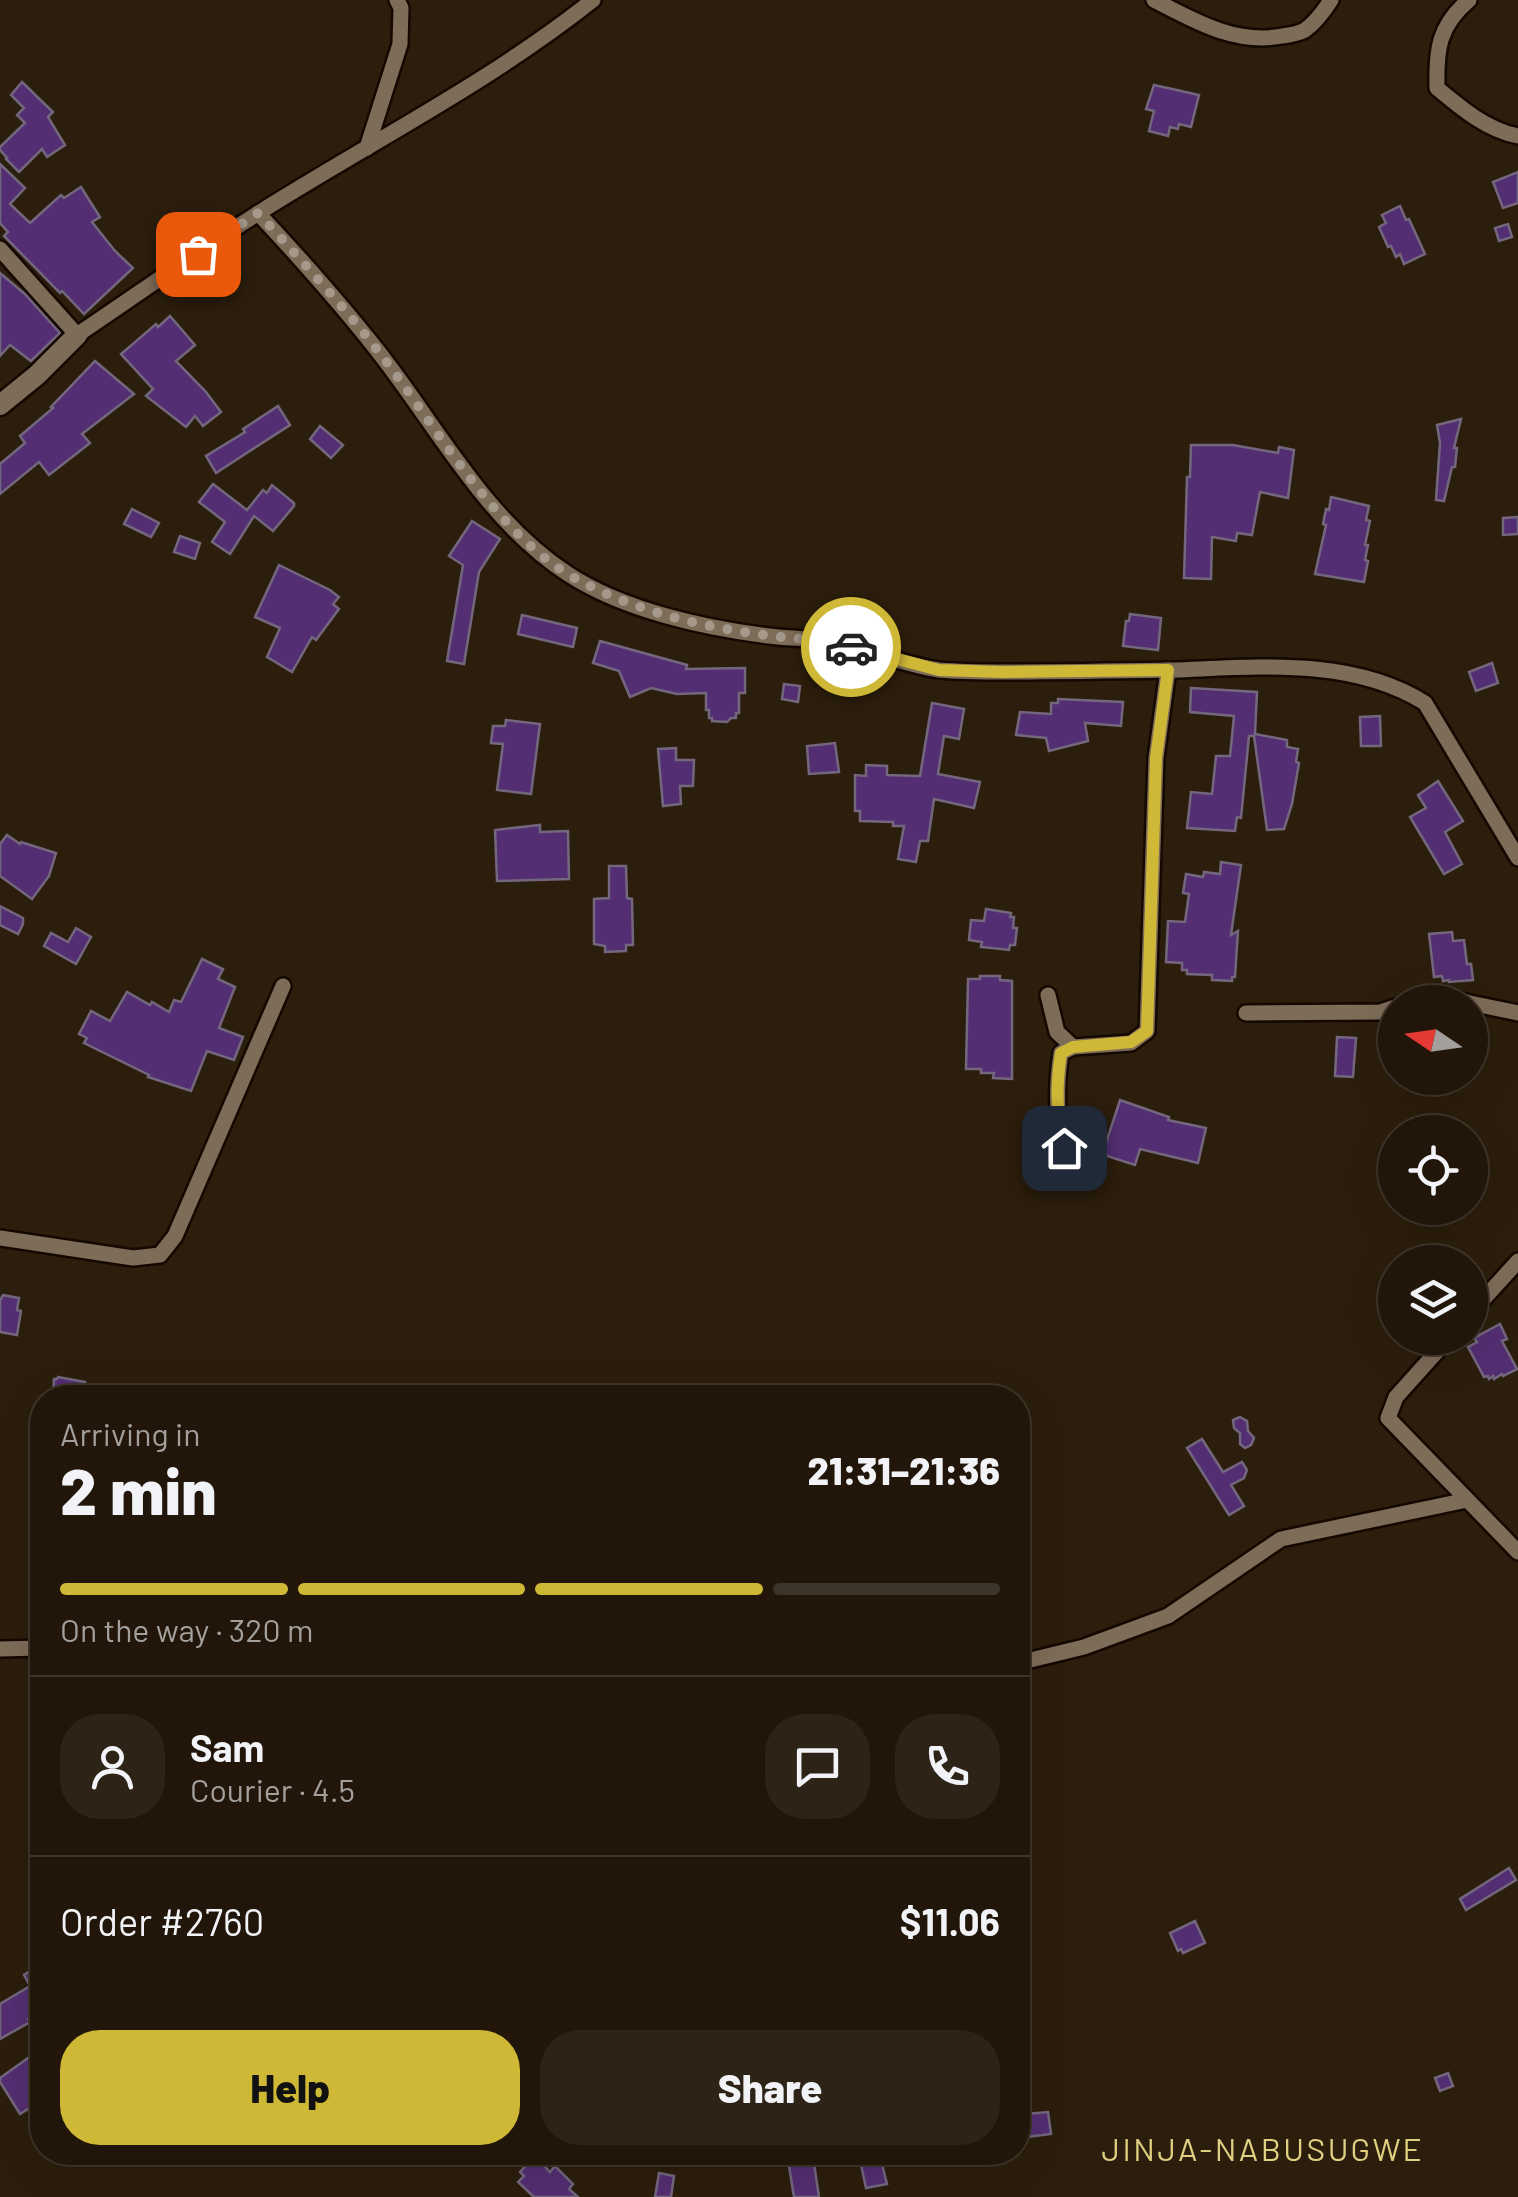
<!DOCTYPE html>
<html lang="en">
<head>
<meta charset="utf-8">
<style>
	body { margin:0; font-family:Barlow,sans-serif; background:#2d2317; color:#f1f3f6; height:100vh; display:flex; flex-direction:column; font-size:38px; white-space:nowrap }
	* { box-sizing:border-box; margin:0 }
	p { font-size:32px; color:#a29f9c }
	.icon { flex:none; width:55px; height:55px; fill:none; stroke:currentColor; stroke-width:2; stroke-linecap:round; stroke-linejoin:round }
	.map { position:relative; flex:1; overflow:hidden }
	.sheet { position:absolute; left:30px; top:1385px; width:1000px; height:780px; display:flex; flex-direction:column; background:#211609; border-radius:40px; box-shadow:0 10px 40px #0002,0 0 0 2px #3e352a }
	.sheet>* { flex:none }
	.needle { width:65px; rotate:283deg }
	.tools { position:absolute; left:1378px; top:985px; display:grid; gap:20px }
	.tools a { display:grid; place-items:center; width:110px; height:110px; border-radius:50%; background:#211609; box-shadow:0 10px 40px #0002,0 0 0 2px #3e352a; font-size:50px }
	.pin { position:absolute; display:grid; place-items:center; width:85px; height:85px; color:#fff; margin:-42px; border-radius:20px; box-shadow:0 5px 15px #0006 }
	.courier { position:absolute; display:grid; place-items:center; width:100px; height:100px; margin:-50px; border:8px solid #d0b837; border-radius:50%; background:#fff; color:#222; box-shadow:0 2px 12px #0007 }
	.overview em { font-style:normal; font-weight:800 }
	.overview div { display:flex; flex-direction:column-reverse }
	.overview { display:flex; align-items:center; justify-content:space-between; height:170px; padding:0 30px }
	h1 { font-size:65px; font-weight:800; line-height:75px }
	.bar { display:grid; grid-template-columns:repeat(4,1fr); gap:15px 10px; align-content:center; height:120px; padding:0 30px }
	.bar i { height:12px; border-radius:8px; background:#3e352a }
	.bar .current { background:#d0b837 }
	.bar p { grid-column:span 4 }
	.line { display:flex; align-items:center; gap:25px; padding:0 30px; border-top:2px solid #3e352a }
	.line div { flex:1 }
	.round { display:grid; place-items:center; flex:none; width:105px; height:105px; border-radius:40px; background:#2d2317 }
	.button { display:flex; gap:20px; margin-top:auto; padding:20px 30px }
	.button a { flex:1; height:115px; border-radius:40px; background:#d0b837; color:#111; font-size:40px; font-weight:800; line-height:115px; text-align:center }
	.button a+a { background:#2d2317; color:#f1f3f6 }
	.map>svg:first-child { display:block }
	.building { fill:#542e72; stroke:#73677e; stroke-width:2.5 }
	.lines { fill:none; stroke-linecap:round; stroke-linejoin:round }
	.minor-casing { stroke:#140800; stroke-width:20 }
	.tertiary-casing { stroke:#140800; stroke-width:25 }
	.minor { stroke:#7d6c58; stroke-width:15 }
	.tertiary { stroke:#7d6c58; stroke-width:20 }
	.done { stroke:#a4998b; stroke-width:10; stroke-dasharray:0 18 }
	.route { stroke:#d0b837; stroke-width:12 }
	.labels { text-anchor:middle; stroke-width:8; stroke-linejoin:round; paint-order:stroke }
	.quarter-label { font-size:32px; letter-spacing:2.5px; fill:#decf81; stroke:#2c1e0c }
</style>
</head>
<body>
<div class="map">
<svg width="1518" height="2197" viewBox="0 0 1518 2197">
	<rect width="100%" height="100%" fill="#2c1e0c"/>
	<!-- building -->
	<g class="building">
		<path d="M 22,82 L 53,112 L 48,117 L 65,145 L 47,157 L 42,149 L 19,172 L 6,159 L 7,158 L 0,150 L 0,147 L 25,123 L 17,115 L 24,108 L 11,95 Z"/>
		<path d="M 1154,85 L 1199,95 L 1191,127 L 1179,124 L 1178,129 L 1170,127 L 1168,136 L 1149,131 L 1154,111 L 1146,109 Z"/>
		<path d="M 0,164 L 25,188 L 10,204 L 30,223 L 61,195 L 64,198 L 81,187 L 100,217 L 92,222 L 115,251 L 133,268 L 84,314 L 62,291 L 60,293 L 4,236 L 8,232 L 0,223 Z"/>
		<path d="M 1518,172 L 1518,203 L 1503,208 L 1493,182 Z"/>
		<path d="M 1400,206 L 1406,220 L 1409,219 L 1425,254 L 1404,264 L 1400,254 L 1396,257 L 1391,246 L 1388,247 L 1379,227 L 1386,223 L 1382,215 Z"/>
		<path d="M 1508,224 L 1512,237 L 1499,241 L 1495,228 Z"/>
		<path d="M 0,273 L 25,294 L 60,333 L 31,361 L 10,345 L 0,356 Z"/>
		<path d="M 170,316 L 195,345 L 176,361 L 206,392 L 221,412 L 203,426 L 195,416 L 186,427 L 146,396 L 153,389 L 121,354 L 156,324 L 158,327 Z"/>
		<path d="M 95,361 L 134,394 L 82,434 L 90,443 L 49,475 L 39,462 L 0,494 L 0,464 L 25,443 L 20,436 L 53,408 L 51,407 Z"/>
		<path d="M 278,406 L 290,425 L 216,473 L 206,456 L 245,432 L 243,429 Z"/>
		<path d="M 1461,419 L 1454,448 L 1457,448 L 1455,467 L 1452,467 L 1444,501 L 1436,500 L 1440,443 L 1437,425 Z"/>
		<path d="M 320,426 L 343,445 L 331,458 L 310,439 Z"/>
		<path d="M 1191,445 L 1233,445 L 1278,453 L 1279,447 L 1294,450 L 1288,498 L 1260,492 L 1252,535 L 1237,533 L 1236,541 L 1212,537 L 1211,579 L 1184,578 L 1187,477 L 1190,477 Z"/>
		<path d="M 213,484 L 247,510 L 263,490 L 267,493 L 272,485 L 294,503 L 294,506 L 273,531 L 254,516 L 230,554 L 212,542 L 225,522 L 199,502 Z"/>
		<path d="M 1331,497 L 1369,506 L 1366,520 L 1370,521 L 1365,545 L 1368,545 L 1365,560 L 1368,561 L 1364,582 L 1315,574 L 1326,525 L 1323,524 L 1326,509 L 1329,510 Z"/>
		<path d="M 132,509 L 159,523 L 151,537 L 124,524 Z"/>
		<path d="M 1518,517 L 1518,534 L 1503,535 L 1503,518 Z"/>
		<path d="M 472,521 L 500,539 L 479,572 L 464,664 L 447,661 L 463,565 L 449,556 Z"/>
		<path d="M 180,536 L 200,543 L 195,559 L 174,552 Z"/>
		<path d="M 279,565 L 330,590 L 339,597 L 333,604 L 339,609 L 316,640 L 312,637 L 292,672 L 267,657 L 280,628 L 255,617 Z"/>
		<path d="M 1130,614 L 1161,618 L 1158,650 L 1123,646 L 1126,621 L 1129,621 Z"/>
		<path d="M 522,615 L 577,628 L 573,647 L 518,634 Z"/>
		<path d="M 600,641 L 687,665 L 686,669 L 745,668 L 745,693 L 739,693 L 739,713 L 736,713 L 736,718 L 731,718 L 727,722 L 712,721 L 712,718 L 709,718 L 709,710 L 706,710 L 706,693 L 677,694 L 651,688 L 630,697 L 619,671 L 593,663 Z"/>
		<path d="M 1492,663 L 1498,683 L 1476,691 L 1469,672 Z"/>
		<path d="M 784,684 L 800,686 L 798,702 L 782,699 Z"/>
		<path d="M 1191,688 L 1257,692 L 1255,734 L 1287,740 L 1287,747 L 1298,749 L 1296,762 L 1299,763 L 1292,804 L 1284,829 L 1267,830 L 1254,736 L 1249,736 L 1241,818 L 1237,817 L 1235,831 L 1187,828 L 1191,792 L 1212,794 L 1216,756 L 1230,756 L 1234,716 L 1190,712 Z"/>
		<path d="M 1058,699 L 1123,702 L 1121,726 L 1085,723 L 1088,741 L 1049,751 L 1046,738 L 1016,735 L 1020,712 L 1051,714 L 1051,703 L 1058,703 Z"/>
		<path d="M 932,703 L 964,709 L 959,739 L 944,736 L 938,774 L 980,782 L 974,808 L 934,799 L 928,841 L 920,841 L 916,862 L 898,859 L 904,826 L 893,826 L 893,822 L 860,821 L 860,811 L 855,811 L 855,775 L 866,776 L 866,765 L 887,766 L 887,775 L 920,776 Z"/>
		<path d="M 1380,716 L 1381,746 L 1361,746 L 1360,717 Z"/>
		<path d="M 506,720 L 540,724 L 531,794 L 497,790 L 503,744 L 491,743 L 493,726 L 505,726 Z"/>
		<path d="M 835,743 L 839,772 L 809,774 L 807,746 Z"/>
		<path d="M 676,748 L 676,760 L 694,760 L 693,786 L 680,786 L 681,804 L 663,806 L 658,749 Z"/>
		<path d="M 1438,781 L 1463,821 L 1445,832 L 1462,864 L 1444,874 L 1410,817 L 1426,808 L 1418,795 Z"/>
		<path d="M 540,825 L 540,832 L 568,831 L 569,879 L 497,881 L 495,830 Z"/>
		<path d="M 7,835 L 20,844 L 21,842 L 56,853 L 49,876 L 32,899 L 0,876 L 0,844 Z"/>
		<path d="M 1221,862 L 1241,865 L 1231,935 L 1238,931 L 1235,977 L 1232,977 L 1232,981 L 1212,980 L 1212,975 L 1187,974 L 1187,970 L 1182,970 L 1182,963 L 1166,962 L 1168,921 L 1185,922 L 1189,894 L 1183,893 L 1186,874 L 1203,877 L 1204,872 L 1220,874 Z"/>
		<path d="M 609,866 L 626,866 L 627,898 L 632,899 L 633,945 L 626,945 L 626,951 L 605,952 L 605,946 L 594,944 L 594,899 L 609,898 Z"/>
		<path d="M 0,906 L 23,918 L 23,924 L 18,934 L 0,925 Z"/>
		<path d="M 986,909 L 1011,913 L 1010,917 L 1014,917 L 1013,928 L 1017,928 L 1015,945 L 1010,945 L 1009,950 L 981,947 L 982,942 L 969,940 L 971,920 L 984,921 Z"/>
		<path d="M 76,928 L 91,937 L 76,964 L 44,946 L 51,933 L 68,942 Z"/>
		<path d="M 1452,932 L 1453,941 L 1464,940 L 1467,964 L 1471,964 L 1473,980 L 1449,982 L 1449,980 L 1443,981 L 1442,976 L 1434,977 L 1429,934 Z"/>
		<path d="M 202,959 L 223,969 L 218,979 L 235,987 L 219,1028 L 243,1037 L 234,1060 L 207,1051 L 191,1091 L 148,1077 L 149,1075 L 84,1043 L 87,1038 L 79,1034 L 91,1011 L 110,1021 L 127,992 L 150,1005 L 152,1002 L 169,1012 L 174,1000 L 181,1002 Z"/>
		<path d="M 980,976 L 1000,976 L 1000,980 L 1012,981 L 1012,1079 L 993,1078 L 994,1073 L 981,1073 L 981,1069 L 966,1069 L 968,979 L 980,979 Z"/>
		<path d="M 1337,1037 L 1356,1038 L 1353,1077 L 1335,1076 Z"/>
		<path d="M 1120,1100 L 1169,1117 L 1168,1120 L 1206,1128 L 1198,1163 L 1140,1149 L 1135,1165 L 1107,1156 L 1104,1149 Z"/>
		<path d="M 3,1295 L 19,1298 L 17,1310 L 21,1311 L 17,1335 L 0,1332 L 0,1301 Z"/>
		<path d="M 1500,1324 L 1507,1339 L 1502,1341 L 1517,1369 L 1503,1376 L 1502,1374 L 1494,1379 L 1493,1376 L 1489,1379 L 1488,1376 L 1484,1377 L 1468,1347 L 1477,1342 L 1474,1338 Z"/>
		<path d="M 58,1377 L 85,1382 L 84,1398 L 53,1398 L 54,1379 L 57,1379 Z"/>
		<path d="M 1240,1417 L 1247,1421 L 1248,1431 L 1254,1438 L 1251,1445 L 1245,1448 L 1240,1444 L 1240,1433 L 1234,1428 L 1233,1420 Z"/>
		<path d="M 1202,1439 L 1223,1472 L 1242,1462 L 1247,1470 L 1244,1478 L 1231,1485 L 1244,1506 L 1229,1515 L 1187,1448 Z"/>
		<path d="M 1509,1868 L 1516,1880 L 1466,1910 L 1460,1899 Z"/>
		<path d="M 1195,1921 L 1205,1943 L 1183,1953 L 1181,1949 L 1178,1951 L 1170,1933 Z"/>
		<path d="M 42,1963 L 42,2010 L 28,2019 L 30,2022 L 0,2039 L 0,2004 L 30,1986 L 24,1975 Z"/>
		<path d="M 42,2048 L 42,2100 L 20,2114 L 0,2082 L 0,2078 Z"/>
		<path d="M 1448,2073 L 1453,2086 L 1440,2091 L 1435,2078 Z"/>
		<path d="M 1048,2112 L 1051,2134 L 1019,2138 L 1018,2118 L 1025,2117 L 1025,2114 Z"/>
		<path d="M 535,2156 L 550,2172 L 555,2166 L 573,2184 L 569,2189 L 578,2197 L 534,2197 L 518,2182 L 524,2176 L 520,2172 Z"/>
		<path d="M 813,2157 L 819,2197 L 794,2197 L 788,2160 Z"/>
		<path d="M 881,2160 L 887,2184 L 866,2188 L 861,2165 Z"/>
		<path d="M 659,2173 L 674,2176 L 671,2197 L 655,2197 Z"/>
	</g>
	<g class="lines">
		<defs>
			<g id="minor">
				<path d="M 1154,0 C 1195,21 1235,45 1282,36 C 1290,35 1298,34 1305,30 C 1316,22 1324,11 1331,0"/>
				<path d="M 1469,0 C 1438,26 1436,51 1437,88 C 1461,108 1487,130 1518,136"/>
				<path d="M 367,148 L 400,44 L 401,8 L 397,0"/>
				<path d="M 258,213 C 299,257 340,303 377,350 C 437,426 485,520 568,574 C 623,610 704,628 769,636 C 791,639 815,638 836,643 C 871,650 904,665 939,670 C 961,672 985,672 1007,672 C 1063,672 1118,671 1174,670 C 1257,667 1352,657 1425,703 L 1518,858"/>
				<path d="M 0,249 L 77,335 C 138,294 198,251 260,212 C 371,142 490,82 593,0"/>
				<path d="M 1048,995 L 1057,1032 L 1073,1047 L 1131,1043 L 1147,1031 L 1156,758 L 1168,670"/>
				<path d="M 1412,1002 L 1432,997 L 1467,1002"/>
				<path d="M 1470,1003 L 1518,1013"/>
				<path d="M 1246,1013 L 1380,1012 L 1395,1007"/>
				<path d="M 1073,1047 L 1061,1053 C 1056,1085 1056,1117 1064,1148 L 1096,1157"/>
				<path d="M 0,1238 L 133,1258 L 160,1255 L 175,1236 L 283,986"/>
				<path d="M 1470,1314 L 1518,1261"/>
				<path d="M 1449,1338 L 1396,1397 L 1388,1418 L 1518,1552"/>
				<path d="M 0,1649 L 42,1648"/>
				<path d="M 1018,1663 L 1084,1647 L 1168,1616 L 1281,1539 L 1467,1500"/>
			</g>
			<path id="tertiary" d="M 0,405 L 37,375 L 77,335"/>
		</defs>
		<!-- minor casing -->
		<use href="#minor" class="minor-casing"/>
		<!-- tertiary casing -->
		<use href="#tertiary" class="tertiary-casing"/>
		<!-- minor -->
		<use href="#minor" class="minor"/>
		<!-- tertiary -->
		<use href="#tertiary" class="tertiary"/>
	</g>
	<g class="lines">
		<!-- done -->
		<path class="done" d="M 198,254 L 258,213 C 299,258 341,303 378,351 C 434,422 493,531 571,576 C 652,622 744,635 835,642 L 851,647"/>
		<!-- route -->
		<path class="route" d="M 851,647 L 939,670 L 1003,672 L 1168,670 L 1156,758 L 1147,1031 L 1131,1042 L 1073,1047 L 1061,1053 C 1056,1085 1056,1117 1064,1148"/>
	</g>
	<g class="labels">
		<!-- quarter labels -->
		<g class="quarter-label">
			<text x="1263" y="2161">JINJA-NABUSUGWE</text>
		</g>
	</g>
</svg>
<div class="tools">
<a><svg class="needle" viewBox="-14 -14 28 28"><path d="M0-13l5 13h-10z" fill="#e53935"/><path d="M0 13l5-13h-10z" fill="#a29f9c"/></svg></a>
<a><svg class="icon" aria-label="locate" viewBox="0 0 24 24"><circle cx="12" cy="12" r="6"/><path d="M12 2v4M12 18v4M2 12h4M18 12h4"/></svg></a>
<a><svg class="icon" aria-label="layers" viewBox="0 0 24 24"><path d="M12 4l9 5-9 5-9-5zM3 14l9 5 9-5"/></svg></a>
</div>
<div class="pin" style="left:198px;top:254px;background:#ea580c"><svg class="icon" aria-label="bag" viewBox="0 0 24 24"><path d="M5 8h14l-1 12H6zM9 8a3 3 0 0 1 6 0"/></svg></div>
<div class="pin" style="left:1064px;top:1148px;background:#1f2937"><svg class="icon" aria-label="home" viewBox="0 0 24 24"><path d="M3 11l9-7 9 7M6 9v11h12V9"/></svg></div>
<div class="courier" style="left:851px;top:647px"><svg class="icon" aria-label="car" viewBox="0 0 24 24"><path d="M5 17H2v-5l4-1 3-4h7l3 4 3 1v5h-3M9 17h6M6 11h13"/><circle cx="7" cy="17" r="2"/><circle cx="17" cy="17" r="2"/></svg></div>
<section class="sheet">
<div class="overview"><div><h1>2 min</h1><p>Arriving in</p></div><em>21:31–21:36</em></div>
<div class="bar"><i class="current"></i><i class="current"></i><i class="current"></i><i></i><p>On the way · 320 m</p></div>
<div class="line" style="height:180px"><a class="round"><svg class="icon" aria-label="person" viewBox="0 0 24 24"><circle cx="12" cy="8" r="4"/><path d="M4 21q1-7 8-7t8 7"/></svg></a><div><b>Sam</b><p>Courier · 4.5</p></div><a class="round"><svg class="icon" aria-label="chat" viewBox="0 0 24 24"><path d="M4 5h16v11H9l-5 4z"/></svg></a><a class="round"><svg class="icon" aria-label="phone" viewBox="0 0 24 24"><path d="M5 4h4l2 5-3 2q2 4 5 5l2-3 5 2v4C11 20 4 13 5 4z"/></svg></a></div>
<div class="line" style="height:130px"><div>Order #2760</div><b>$11.06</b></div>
<div class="button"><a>Help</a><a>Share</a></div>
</section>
</div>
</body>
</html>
